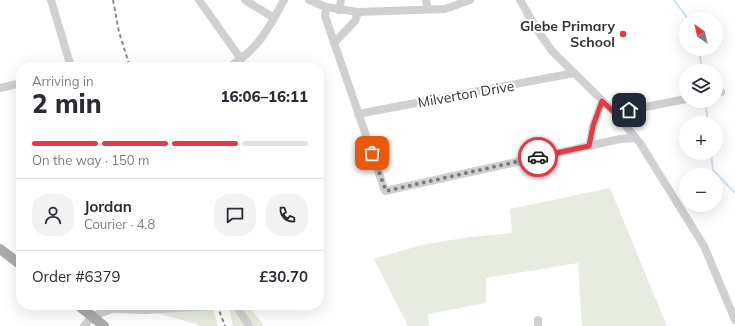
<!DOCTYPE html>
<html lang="en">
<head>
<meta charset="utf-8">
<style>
	body { margin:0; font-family:Mulish,sans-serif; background:#f2f2f3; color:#2b2b33; height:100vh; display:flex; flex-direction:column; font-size:15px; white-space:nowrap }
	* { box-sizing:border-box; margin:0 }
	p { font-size:13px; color:#7c7c81 }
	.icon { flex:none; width:22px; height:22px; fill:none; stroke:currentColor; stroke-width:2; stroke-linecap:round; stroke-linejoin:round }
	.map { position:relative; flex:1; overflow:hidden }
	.sheet { position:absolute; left:16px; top:62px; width:308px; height:248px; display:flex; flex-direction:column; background:#fff; border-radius:16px; box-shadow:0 4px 16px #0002 }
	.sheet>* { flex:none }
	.needle { width:26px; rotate:326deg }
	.tools { position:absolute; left:679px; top:12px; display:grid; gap:8px }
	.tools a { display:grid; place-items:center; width:44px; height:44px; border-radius:50%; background:#fff; box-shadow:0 4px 16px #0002; font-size:20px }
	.pin { position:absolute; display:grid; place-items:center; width:34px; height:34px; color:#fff; margin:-17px; border-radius:8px; box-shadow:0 2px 6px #0006 }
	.courier { position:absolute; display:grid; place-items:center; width:40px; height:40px; margin:-20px; border:3px solid #e63946; border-radius:50%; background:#fff; color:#222; box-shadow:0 1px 5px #0007 }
	.overview em { font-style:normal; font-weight:800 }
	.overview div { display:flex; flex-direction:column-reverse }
	.overview { display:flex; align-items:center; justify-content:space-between; height:68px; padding:0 16px }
	h1 { font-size:26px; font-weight:800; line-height:30px }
	.bar { display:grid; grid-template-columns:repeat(4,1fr); gap:6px 4px; align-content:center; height:48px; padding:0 16px }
	.bar i { height:5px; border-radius:3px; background:#e1e1e2 }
	.bar .selected { background:#e63946 }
	.bar p { grid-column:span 4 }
	.line { display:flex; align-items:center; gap:10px; padding:0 16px; border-top:1px solid #e1e1e2 }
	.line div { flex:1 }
	.round { display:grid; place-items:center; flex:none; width:42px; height:42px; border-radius:16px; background:#f2f2f3 }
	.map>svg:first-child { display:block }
	.green { fill:#e6ecdf }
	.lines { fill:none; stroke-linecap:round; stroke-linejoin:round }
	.stream { stroke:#cfe2ee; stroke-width:2 }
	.minor { stroke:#d0d0d0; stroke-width:8 }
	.major { stroke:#ababab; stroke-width:10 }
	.rail { stroke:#888; stroke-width:2; stroke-dasharray:4 3; stroke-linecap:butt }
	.minor-bridge { stroke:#d0d0d0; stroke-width:8 }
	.done { stroke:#7a7a7a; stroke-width:4; stroke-dasharray:0 7.2 }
	.route { stroke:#e63946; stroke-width:5 }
	.poi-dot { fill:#e63946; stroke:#fff; stroke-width:1.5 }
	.labels { text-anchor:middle; stroke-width:4; stroke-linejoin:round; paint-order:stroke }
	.poi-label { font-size:14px; font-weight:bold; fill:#333; stroke:#fff; text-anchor:end }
	.street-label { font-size:14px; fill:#333; stroke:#fff }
</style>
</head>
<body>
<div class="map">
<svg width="735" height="326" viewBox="0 0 735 326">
	<rect width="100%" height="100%" fill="#fff"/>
	<!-- green -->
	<g class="green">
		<path d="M 610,188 L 667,326 L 582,326 L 578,263 L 486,278 L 486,303 L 428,314 L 429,326 L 408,326 L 374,259 L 421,245 L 470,237 L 512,233 L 510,209 Z"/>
		<path d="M 153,305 L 212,305 L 218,326 L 198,326 L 196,324 L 146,310 Z"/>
		<path d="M 238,305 L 248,305 L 264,326 L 233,326 L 229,308 Z"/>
	</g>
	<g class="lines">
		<!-- stream -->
		<g class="stream">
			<path d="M 674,0 L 688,19"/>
			<path d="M 699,49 L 702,71"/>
			<path d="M 705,101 L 708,123"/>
			<path d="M 711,153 L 713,170 L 735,193"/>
		</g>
		<!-- minor -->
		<g class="minor">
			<path d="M 51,0 L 71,67"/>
			<path d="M 199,0 L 241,59"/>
			<path d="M 245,0 L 274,18"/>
			<path d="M 309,0 L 326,7 L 358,12 L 445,9 L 470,0"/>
			<path d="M 426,0 L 428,9"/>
			<path d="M 520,0 L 538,31 L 552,51 L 615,113 L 640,143 L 704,246 L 735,320"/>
			<path d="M 326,7 L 325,16 L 385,191 L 620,139 L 635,138"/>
			<path d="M 339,10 L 341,0"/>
			<path d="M 334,43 L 355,21 L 358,12"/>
			<path d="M 229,67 C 258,49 268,30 284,0"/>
			<path d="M 0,88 L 21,83"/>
			<path d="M 716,93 L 721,92"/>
			<path d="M 615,113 L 686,99"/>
			<path d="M 358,114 L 574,73"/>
			<path d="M 589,146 L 593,126 L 602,101"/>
			<path d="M 236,305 L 249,326"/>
			<path d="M 538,320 L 538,326"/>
			<path d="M 84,326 L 93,316 L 112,309 L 146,310 L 209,306"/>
		</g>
		<!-- major -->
		<g class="major">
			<path d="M 0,249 L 21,265"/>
			<path d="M 78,305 L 104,326"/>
		</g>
		<!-- rail -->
		<g class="rail">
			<path d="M 113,0 L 119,32 L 130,67"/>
			<path d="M 217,305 L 225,326"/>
		</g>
		<!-- minor-bridge -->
		<path class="minor-bridge" d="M 209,306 L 236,305"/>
	</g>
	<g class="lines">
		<!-- done -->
		<path class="done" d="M 372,153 L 386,191 L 538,157"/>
		<!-- route -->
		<path class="route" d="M 538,157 L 589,146 L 593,126 L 602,101 L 615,113 L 629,110"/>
	</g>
	<!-- markers -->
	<circle class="poi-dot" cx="623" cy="34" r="4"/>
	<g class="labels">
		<!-- poi labels -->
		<g class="poi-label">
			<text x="615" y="31">Glebe Primary<tspan x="615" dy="16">School</tspan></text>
		</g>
		<!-- street labels -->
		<g class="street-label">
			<text transform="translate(466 94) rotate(-10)" y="5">Milverton Drive</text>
		</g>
	</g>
</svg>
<div class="tools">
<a><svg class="needle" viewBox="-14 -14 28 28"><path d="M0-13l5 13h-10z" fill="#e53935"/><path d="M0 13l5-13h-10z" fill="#7c7c81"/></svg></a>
<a><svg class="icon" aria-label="layers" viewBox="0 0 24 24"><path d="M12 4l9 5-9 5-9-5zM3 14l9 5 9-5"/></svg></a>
<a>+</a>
<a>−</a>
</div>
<div class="pin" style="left:372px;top:153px;background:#ea580c"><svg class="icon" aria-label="bag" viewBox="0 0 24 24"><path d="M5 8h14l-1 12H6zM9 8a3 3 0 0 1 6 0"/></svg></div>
<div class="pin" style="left:629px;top:110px;background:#1f2937"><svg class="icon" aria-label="home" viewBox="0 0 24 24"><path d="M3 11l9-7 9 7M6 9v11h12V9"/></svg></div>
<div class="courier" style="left:538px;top:157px"><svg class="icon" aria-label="car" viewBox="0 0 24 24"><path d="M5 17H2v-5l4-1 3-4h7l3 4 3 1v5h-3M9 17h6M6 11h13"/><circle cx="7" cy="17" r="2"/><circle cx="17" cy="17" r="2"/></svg></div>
<section class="sheet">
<div class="overview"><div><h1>2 min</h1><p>Arriving in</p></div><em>16:06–16:11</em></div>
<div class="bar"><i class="selected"></i><i class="selected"></i><i class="selected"></i><i></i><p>On the way · 150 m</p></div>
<div class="line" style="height:72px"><a class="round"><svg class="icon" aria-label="person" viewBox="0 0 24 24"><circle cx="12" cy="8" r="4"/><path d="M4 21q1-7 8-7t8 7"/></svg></a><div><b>Jordan</b><p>Courier · 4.8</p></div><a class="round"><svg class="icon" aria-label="chat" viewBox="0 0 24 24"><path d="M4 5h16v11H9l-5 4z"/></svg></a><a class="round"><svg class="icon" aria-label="phone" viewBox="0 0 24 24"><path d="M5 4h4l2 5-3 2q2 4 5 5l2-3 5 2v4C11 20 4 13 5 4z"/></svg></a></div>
<div class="line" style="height:52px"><div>Order #6379</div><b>£30.70</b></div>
</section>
</div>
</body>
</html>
